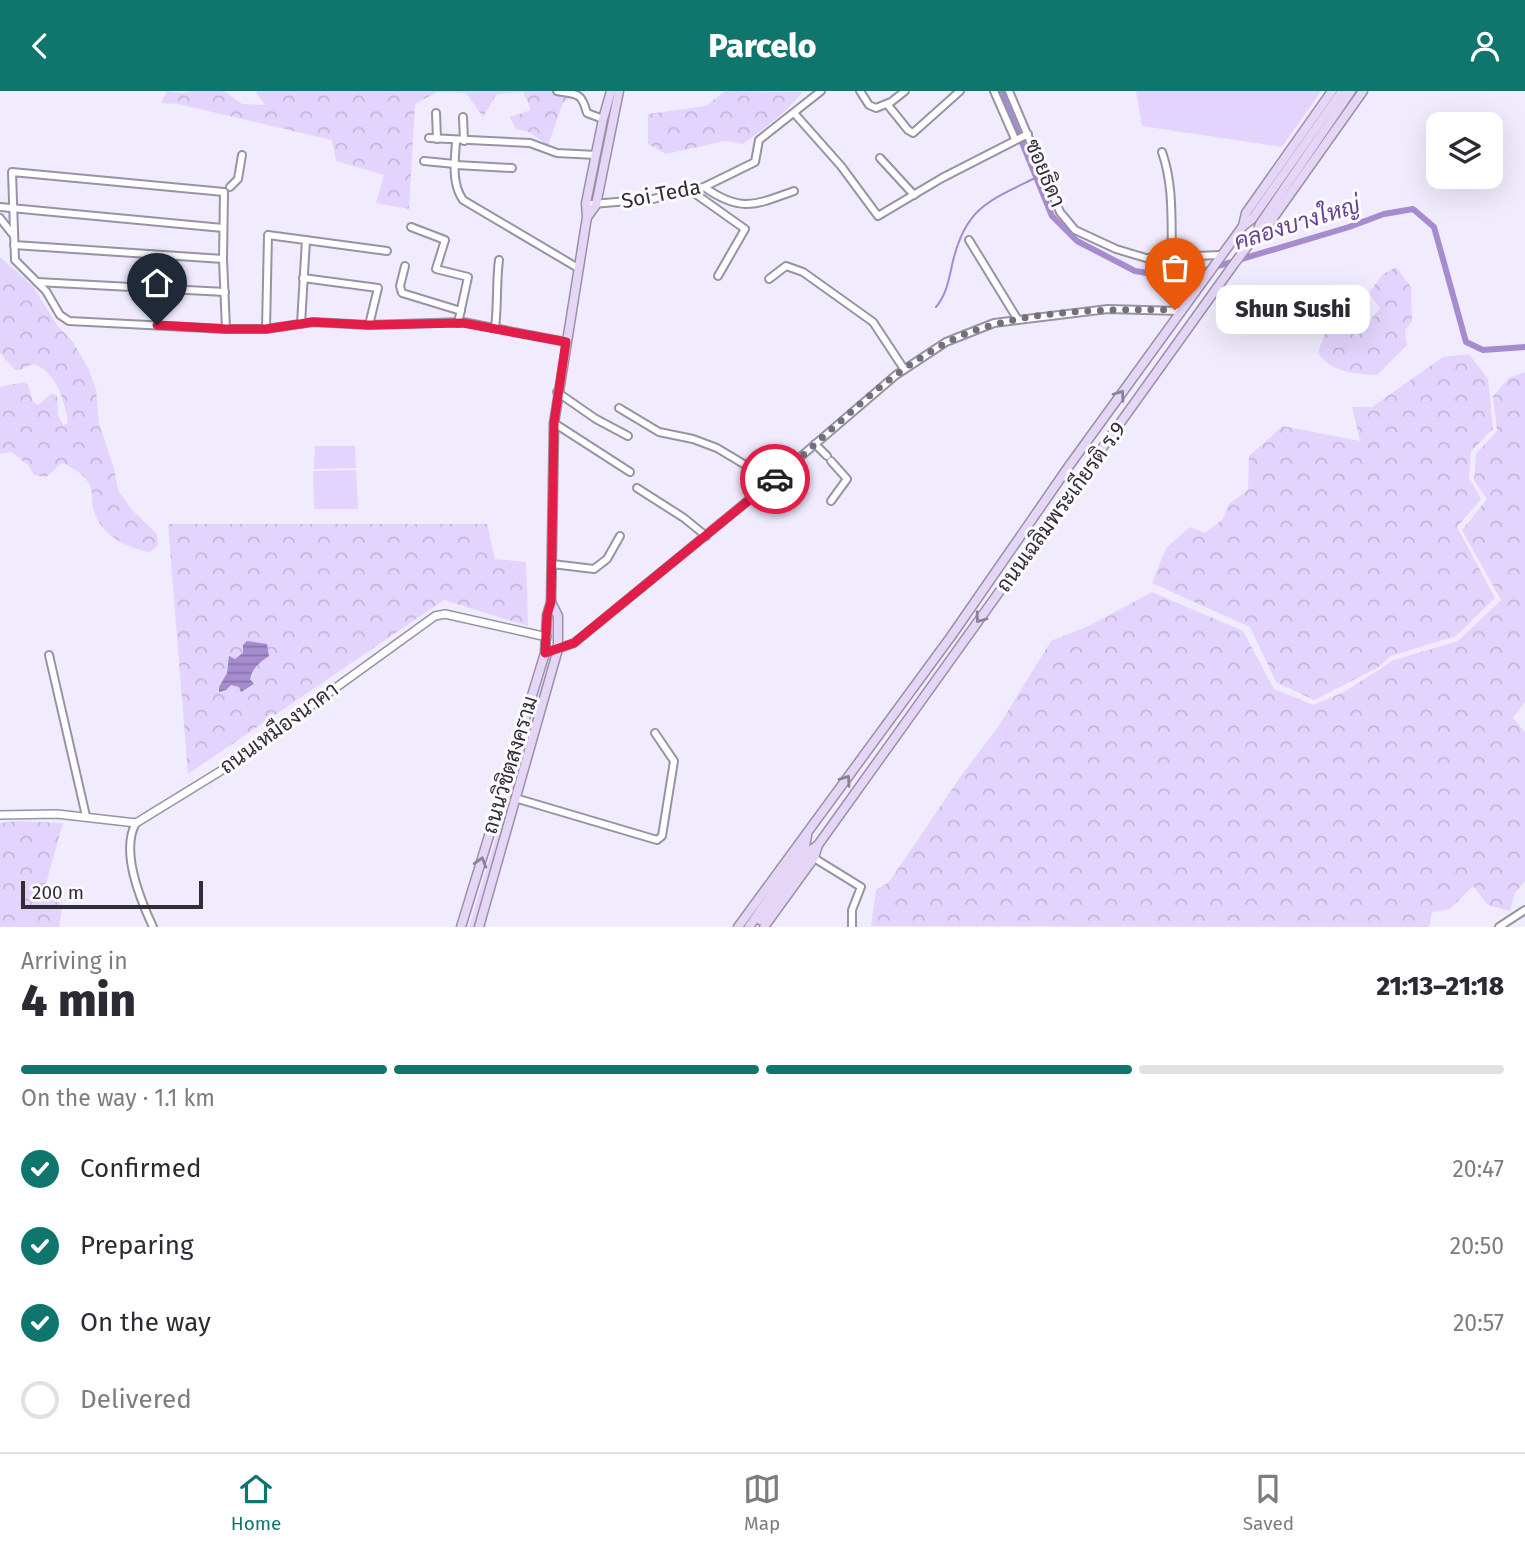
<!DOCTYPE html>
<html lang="en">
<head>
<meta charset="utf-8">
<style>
	body { margin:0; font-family:"Fira Sans",Sarabun,sans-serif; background:#f7f7f7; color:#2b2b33; height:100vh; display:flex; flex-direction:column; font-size:26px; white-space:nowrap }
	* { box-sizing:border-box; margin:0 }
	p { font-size:23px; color:#7c7c81 }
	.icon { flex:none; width:38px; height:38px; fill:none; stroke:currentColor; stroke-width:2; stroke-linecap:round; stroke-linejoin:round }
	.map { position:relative; height:836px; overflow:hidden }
	.side { display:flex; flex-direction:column; background:#fff; flex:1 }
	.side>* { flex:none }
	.fabs { position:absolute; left:1426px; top:21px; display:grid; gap:14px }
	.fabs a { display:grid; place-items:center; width:77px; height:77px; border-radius:14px; background:#fff; box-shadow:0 7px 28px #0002; font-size:35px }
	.scale { position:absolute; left:21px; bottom:18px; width:182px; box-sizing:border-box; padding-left:7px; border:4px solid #302d34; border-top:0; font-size:19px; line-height:24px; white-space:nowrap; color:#302d34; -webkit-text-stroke:5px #fcfbff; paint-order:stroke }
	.pin { position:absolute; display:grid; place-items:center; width:60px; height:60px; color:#fff; margin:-72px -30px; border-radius:50% 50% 50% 0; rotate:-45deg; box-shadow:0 0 7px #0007 }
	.pin .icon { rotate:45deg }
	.courier { position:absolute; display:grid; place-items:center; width:70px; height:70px; margin:-35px; border:5px solid #e11d48; border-radius:50%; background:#fff; color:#222; box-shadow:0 2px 9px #0007 }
	.bubble { position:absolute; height:49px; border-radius:14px; background:#fff; box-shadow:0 7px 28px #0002; font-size:23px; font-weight:800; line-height:49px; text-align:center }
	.overview em { font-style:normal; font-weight:800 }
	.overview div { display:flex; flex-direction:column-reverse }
	.overview { display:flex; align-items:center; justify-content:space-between; height:119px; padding:0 21px }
	h1 { font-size:46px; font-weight:800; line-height:52px }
	.bar { display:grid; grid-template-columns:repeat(4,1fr); gap:10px 7px; align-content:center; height:84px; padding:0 21px }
	.bar i { height:9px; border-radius:5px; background:#e1e1e2 }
	.bar .on { background:#0f766e }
	.bar p { grid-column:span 4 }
	ol { padding:0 21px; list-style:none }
	li { display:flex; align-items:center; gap:21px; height:77px }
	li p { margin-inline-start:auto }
	li .icon { padding:7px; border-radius:50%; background:#0f766e; color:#fff; stroke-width:4 }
	li:last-child { color:#7c7c81 }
	li i { width:38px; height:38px; border:4px solid #e1e1e2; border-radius:50% }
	header { display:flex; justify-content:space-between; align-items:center; height:91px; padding:0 21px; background:#0f766e; color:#fff; font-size:32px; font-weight:800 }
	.tab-bar { display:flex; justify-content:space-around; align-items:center; height:98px; border-top:2px solid #e1e1e2; background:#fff; font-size:19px; color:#7c7c81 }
	.tab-bar a { display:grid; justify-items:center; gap:4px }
	.tab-bar .on { color:#0f766e }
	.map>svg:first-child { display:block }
	.grass { fill:#e3d4fd }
	.forest { fill:url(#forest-crowns) }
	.water { fill:url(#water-rules) }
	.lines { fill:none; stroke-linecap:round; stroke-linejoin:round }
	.stream { stroke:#a68ccf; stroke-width:2 }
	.canal { stroke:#a68ccf; stroke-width:6 }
	.minor-casing { stroke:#9892a4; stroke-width:10 }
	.tertiary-casing { stroke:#9892a4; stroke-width:10 }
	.secondary-casing { stroke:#9892a4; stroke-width:11 }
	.minor { stroke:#fff; stroke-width:6 }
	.tertiary { stroke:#fff; stroke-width:7 }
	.secondary { stroke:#e5d6f8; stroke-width:8 }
	.oneway { stroke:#8a8296 }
	.done { stroke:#74707b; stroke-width:7; stroke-dasharray:0 12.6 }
	.route { stroke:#e11d48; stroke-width:9 }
	.labels { text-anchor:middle; stroke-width:6; stroke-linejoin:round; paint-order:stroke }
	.street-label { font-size:21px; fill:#302d34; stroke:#fcfbff }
	.water-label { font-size:23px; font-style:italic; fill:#654292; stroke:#fcfbff }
</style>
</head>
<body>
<header><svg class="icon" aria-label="back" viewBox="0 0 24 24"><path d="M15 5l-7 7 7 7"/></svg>Parcelo<svg class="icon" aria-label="person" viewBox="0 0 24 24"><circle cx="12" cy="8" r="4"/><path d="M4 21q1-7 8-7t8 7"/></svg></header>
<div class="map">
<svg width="1525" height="836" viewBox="0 0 1525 836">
	<defs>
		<pattern id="forest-crowns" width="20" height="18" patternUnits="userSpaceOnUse" patternTransform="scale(1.75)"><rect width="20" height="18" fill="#e3d4fd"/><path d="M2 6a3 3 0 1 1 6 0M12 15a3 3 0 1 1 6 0" fill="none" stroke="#c3b6d9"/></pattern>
		<pattern id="water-rules" width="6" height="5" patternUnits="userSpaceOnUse" patternTransform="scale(1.75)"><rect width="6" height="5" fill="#a68ccf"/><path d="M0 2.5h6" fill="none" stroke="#8873a9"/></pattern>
	</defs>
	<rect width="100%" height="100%" fill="#f1ebfe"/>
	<!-- grass -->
	<g class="grass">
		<path d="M 1136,0 L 1321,0 L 1282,56 L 1142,35 Z"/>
		<path d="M 315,355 L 355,355 L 356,377 L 314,378 Z"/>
		<path d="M 356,379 L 358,418 L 314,418 L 313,380 Z"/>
		<path d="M 549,569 L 474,836 L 469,836 Z"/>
	</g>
	<!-- forest -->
	<g class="forest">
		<path d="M 167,0 L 183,2 L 191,0 L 224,0 L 242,13 L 265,14 L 255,0 L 579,0 L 563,12 L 548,54 L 529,41 L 516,38 L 510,26 L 531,19 L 523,1 L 497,3 L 483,26 L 466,2 L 437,1 L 415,13 L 409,118 L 376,112 L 384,84 L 336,70 L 332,49 L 178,13 L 161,12 Z"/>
		<path d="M 725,0 L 803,1 L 781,24 L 743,53 L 725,50 L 666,63 L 648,53 L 648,23 L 706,15 Z"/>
		<path d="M 0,166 L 32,194 L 57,234 L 73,251 L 88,277 L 96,298 L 99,333 L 114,377 L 118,399 L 131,418 L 157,443 L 158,454 L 150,461 C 126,457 100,444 93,417 C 91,409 94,399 88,391 C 82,382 72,376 62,372 L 46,386 L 34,384 L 29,375 L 12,361 L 0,363 L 0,296 L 24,291 L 28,294 L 33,311 L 38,314 L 52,302 L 57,305 L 58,324 L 63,334 L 68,332 C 66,313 56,281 36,274 C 28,272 23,280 15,279 L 0,262 Z"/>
		<path d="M 1396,176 L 1411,196 L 1412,230 L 1405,239 L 1407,254 L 1377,284 C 1353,282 1331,282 1318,261 L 1333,221 L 1347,211 L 1353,225 L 1367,233 L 1380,217 L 1369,202 L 1382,184 Z"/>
		<path d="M 1469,263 L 1488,288 L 1493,338 L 1471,360 L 1469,387 L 1481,408 L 1457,436 L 1495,507 L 1456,545 L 1391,565 L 1377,577 L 1314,609 L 1276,591 L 1250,536 L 1152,492 L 1166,457 L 1190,436 L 1205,442 L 1222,429 L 1229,413 L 1248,399 L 1249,365 L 1283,335 L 1360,350 L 1352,316 L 1372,316 L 1443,266 Z"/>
		<path d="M 1525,281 L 1525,611 L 1513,627 L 1525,641 L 1525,790 L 1515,802 L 1510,820 L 1488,814 L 1473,795 L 1450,818 L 1432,821 L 1429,836 L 871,835 L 876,799 L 889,791 L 961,685 L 998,636 L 1051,550 L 1089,535 L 1152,501 L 1243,540 L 1274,598 L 1313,614 L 1344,601 L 1394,569 L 1458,550 L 1501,509 L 1462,439 L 1487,408 L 1474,389 L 1476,363 L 1497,340 L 1493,305 L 1509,287 Z"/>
		<path d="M 168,433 L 487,433 L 495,468 L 526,471 L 528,535 L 444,509 L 188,683 Z"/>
		<path d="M 17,730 L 63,732 L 43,803 L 63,814 L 59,836 L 0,836 L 0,732 Z"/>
	</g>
	<!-- water -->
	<path class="water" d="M 247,550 L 267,553 L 269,565 C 259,572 253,576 250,588 L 254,593 L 241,601 L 239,596 L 231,594 L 226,599 L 219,601 L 219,596 L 227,582 L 229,565 L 235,568 L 243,562 L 243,554 Z"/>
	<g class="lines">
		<!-- stream -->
		<path class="stream" d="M 936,216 C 947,203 949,187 953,170 C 966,115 991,109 1037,86"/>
		<!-- canal -->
		<path class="canal" d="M 1001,0 L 1052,125 L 1077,150 L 1135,180 L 1178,187 L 1349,136 L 1384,123 L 1413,118 L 1434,136 L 1466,251 L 1483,259 L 1525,256"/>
		<defs>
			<g id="minor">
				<path d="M 557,0 C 577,4 581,0 587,22 L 603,28"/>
				<path d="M 860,0 L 869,14 L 876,17 L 891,11 L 905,0"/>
				<path d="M 994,0 L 1015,48"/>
				<path d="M 1009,0 L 1060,121 L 1075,139 L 1116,158 L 1146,167 L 1220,164"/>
				<path d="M 887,13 L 908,39 L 913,42 L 960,0"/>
				<path d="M 436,22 L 437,48"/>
				<path d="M 794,22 L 841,75 L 878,125 L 942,87 L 1028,43"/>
				<path d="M 463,26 L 464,50"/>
				<path d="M 429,47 L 530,52 L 557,62 L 596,64"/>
				<path d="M 456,50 C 455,69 451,92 463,109 L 578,177"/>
				<path d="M 1162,61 C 1174,95 1171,131 1172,166"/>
				<path d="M 880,67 L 914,104"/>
				<path d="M 424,70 L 455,73"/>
				<path d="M 456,74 L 512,77"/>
				<path d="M 230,96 L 238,88 L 242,64"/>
				<path d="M 704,96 C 741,122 755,114 794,100"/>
				<path d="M 690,99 L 745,138 L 718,185"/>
				<path d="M 592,113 L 653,108 L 704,96 L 755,71 L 759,49 L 821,0"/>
				<path d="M 0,116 L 223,137"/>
				<path d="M 0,127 L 14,145"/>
				<path d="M 411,136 L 445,149 L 436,178 L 468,186 L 458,232"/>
				<path d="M 969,149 L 1018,229"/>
				<path d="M 14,154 L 223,168"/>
				<path d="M 405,175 L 400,195 L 402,202 L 461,220"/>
				<path d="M 303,187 L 378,197 L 369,234"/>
				<path d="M 769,188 L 786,175 L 803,181 L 873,231 L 904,278"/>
				<path d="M 37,191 L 225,201"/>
				<path d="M 301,233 L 306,149"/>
				<path d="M 495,237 C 498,214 496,192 499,169"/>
				<path d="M 226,238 L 223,168 L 224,101 L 12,81 L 15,169 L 46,200 L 60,224 L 69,230 L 226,238 L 266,238 L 313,231 L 369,234 L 463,231 L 566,251"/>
				<path d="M 266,238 L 268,144 L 387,160"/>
				<path d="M 557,301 L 596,328 L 628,345"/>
				<path d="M 619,317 L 659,341 L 693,348 L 717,357 L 772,390"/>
				<path d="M 554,332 L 630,381"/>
				<path d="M 815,353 L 827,365"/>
				<path d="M 637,397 L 684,427 L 706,445"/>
				<path d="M 831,410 L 847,388 L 831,370"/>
				<path d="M 552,473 L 594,478 L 607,468 L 620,445"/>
				<path d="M 545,562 L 574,552 L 778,385 L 896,284 L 946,251 L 994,232 L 1108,218 L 1180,220"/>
				<path d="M 49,564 L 86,725"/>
				<path d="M 515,707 L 657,749 L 662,745 L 674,670 L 655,642"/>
				<path d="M 136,732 C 120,760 140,808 153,836"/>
				<path d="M 814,767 L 861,796 L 852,819 L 852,836"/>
				<path d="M 1499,836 L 1525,819"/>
			</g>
			<path id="tertiary" d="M 0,724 L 57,723 L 136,732 L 219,681 L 435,525 L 445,523 L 547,546"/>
			<g id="secondary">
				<path d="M 588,125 L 596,114 L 619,0"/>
				<path d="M 1243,135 L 1252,128 L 1342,0"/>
				<path d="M 1256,144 L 1260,133 L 1351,0"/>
				<path d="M 760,829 L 811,759 L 818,754"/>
				<path d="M 461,836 L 545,562 L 547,524 L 551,511 L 554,332 L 587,126 L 586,112 L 603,28 L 611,0"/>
				<path d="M 479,836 L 558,558 L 558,525 L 551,511"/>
				<path d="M 738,836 L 952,544 L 1069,375 L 1243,135 L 1246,122 L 1332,0"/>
				<path d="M 749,836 L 805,755 L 807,745"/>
				<path d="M 764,836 L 814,767 L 818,754 L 1234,173 L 1256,144 L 1266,137 L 1363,0"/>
			</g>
		</defs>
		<!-- minor casing -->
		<use href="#minor" class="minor-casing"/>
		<!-- tertiary casing -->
		<use href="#tertiary" class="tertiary-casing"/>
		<!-- secondary casing -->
		<use href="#secondary" class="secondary-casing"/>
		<!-- minor -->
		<use href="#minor" class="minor"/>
		<!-- tertiary -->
		<use href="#tertiary" class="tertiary"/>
		<!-- secondary -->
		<use href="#secondary" class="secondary"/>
	</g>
	<!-- one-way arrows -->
	<defs><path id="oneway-chevron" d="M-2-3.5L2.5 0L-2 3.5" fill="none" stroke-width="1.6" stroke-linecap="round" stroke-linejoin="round" transform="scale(1.75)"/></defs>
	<g class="oneway">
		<use href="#oneway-chevron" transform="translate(1120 304) rotate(-54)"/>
		<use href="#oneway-chevron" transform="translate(980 527) rotate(126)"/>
		<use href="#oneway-chevron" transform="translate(846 689) rotate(-55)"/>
		<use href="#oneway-chevron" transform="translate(481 771) rotate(-73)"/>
	</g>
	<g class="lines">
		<!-- done -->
		<path class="done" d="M 775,388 C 831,342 881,286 946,252 C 1009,218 1105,218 1175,219"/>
		<!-- route -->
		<path class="route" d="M 157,234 L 226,238 L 266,238 L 313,231 L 369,234 L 463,232 L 566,251 L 554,332 L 551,511 L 547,524 L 545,562 L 574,552 L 775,388"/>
	</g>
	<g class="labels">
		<!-- street labels -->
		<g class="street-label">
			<text transform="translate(1045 82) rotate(67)" y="7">ซอยธิดา</text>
			<text transform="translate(661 103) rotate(-11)" y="7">Soi Teda</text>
			<text transform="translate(1061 416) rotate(-54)" y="7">ถนนเฉลิมพระเกียรติ ร.9</text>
			<text transform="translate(279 637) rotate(-36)" y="7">ถนนเหมืองนาคา</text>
			<text transform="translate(510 674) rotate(-73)" y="7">ถนนวิชิตสงคราม</text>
		</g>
		<!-- water labels -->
		<g class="water-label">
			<text transform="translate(1297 132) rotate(-17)" y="8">คลองบางใหญ่</text>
		</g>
	</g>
</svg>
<div class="fabs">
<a><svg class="icon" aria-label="layers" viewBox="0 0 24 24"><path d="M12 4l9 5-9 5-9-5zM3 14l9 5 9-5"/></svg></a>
</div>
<div class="scale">200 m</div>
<div class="pin" style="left:1175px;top:219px;background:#ea580c"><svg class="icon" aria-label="bag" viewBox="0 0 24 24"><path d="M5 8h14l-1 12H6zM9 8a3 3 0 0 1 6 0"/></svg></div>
<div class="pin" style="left:157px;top:234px;background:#1f2937"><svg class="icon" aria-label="home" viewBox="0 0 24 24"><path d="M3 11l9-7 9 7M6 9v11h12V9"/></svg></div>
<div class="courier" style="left:775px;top:388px"><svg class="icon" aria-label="car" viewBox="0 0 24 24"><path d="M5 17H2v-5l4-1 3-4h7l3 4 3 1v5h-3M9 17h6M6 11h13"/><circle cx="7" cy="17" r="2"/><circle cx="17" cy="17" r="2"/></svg></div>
<div class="bubble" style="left:1216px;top:194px;width:154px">Shun Sushi</div>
</div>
<section class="side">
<div class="overview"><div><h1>4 min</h1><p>Arriving in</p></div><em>21:13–21:18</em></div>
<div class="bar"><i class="on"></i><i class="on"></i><i class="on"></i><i></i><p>On the way · 1.1 km</p></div>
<ol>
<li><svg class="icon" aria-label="check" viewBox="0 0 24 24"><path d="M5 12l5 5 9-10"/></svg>Confirmed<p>20:47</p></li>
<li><svg class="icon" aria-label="check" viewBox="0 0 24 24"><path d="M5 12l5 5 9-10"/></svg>Preparing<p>20:50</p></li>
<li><svg class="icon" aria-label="check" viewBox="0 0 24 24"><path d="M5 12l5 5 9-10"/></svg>On the way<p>20:57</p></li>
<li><i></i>Delivered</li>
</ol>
</section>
<nav class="tab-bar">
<a class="on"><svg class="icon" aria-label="home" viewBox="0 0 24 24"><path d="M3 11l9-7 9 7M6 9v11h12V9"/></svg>Home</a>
<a><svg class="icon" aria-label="map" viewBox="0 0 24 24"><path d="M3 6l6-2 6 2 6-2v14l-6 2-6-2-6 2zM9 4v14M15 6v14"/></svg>Map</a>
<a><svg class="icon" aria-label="saved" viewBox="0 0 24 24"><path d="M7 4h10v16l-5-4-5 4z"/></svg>Saved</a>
</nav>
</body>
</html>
